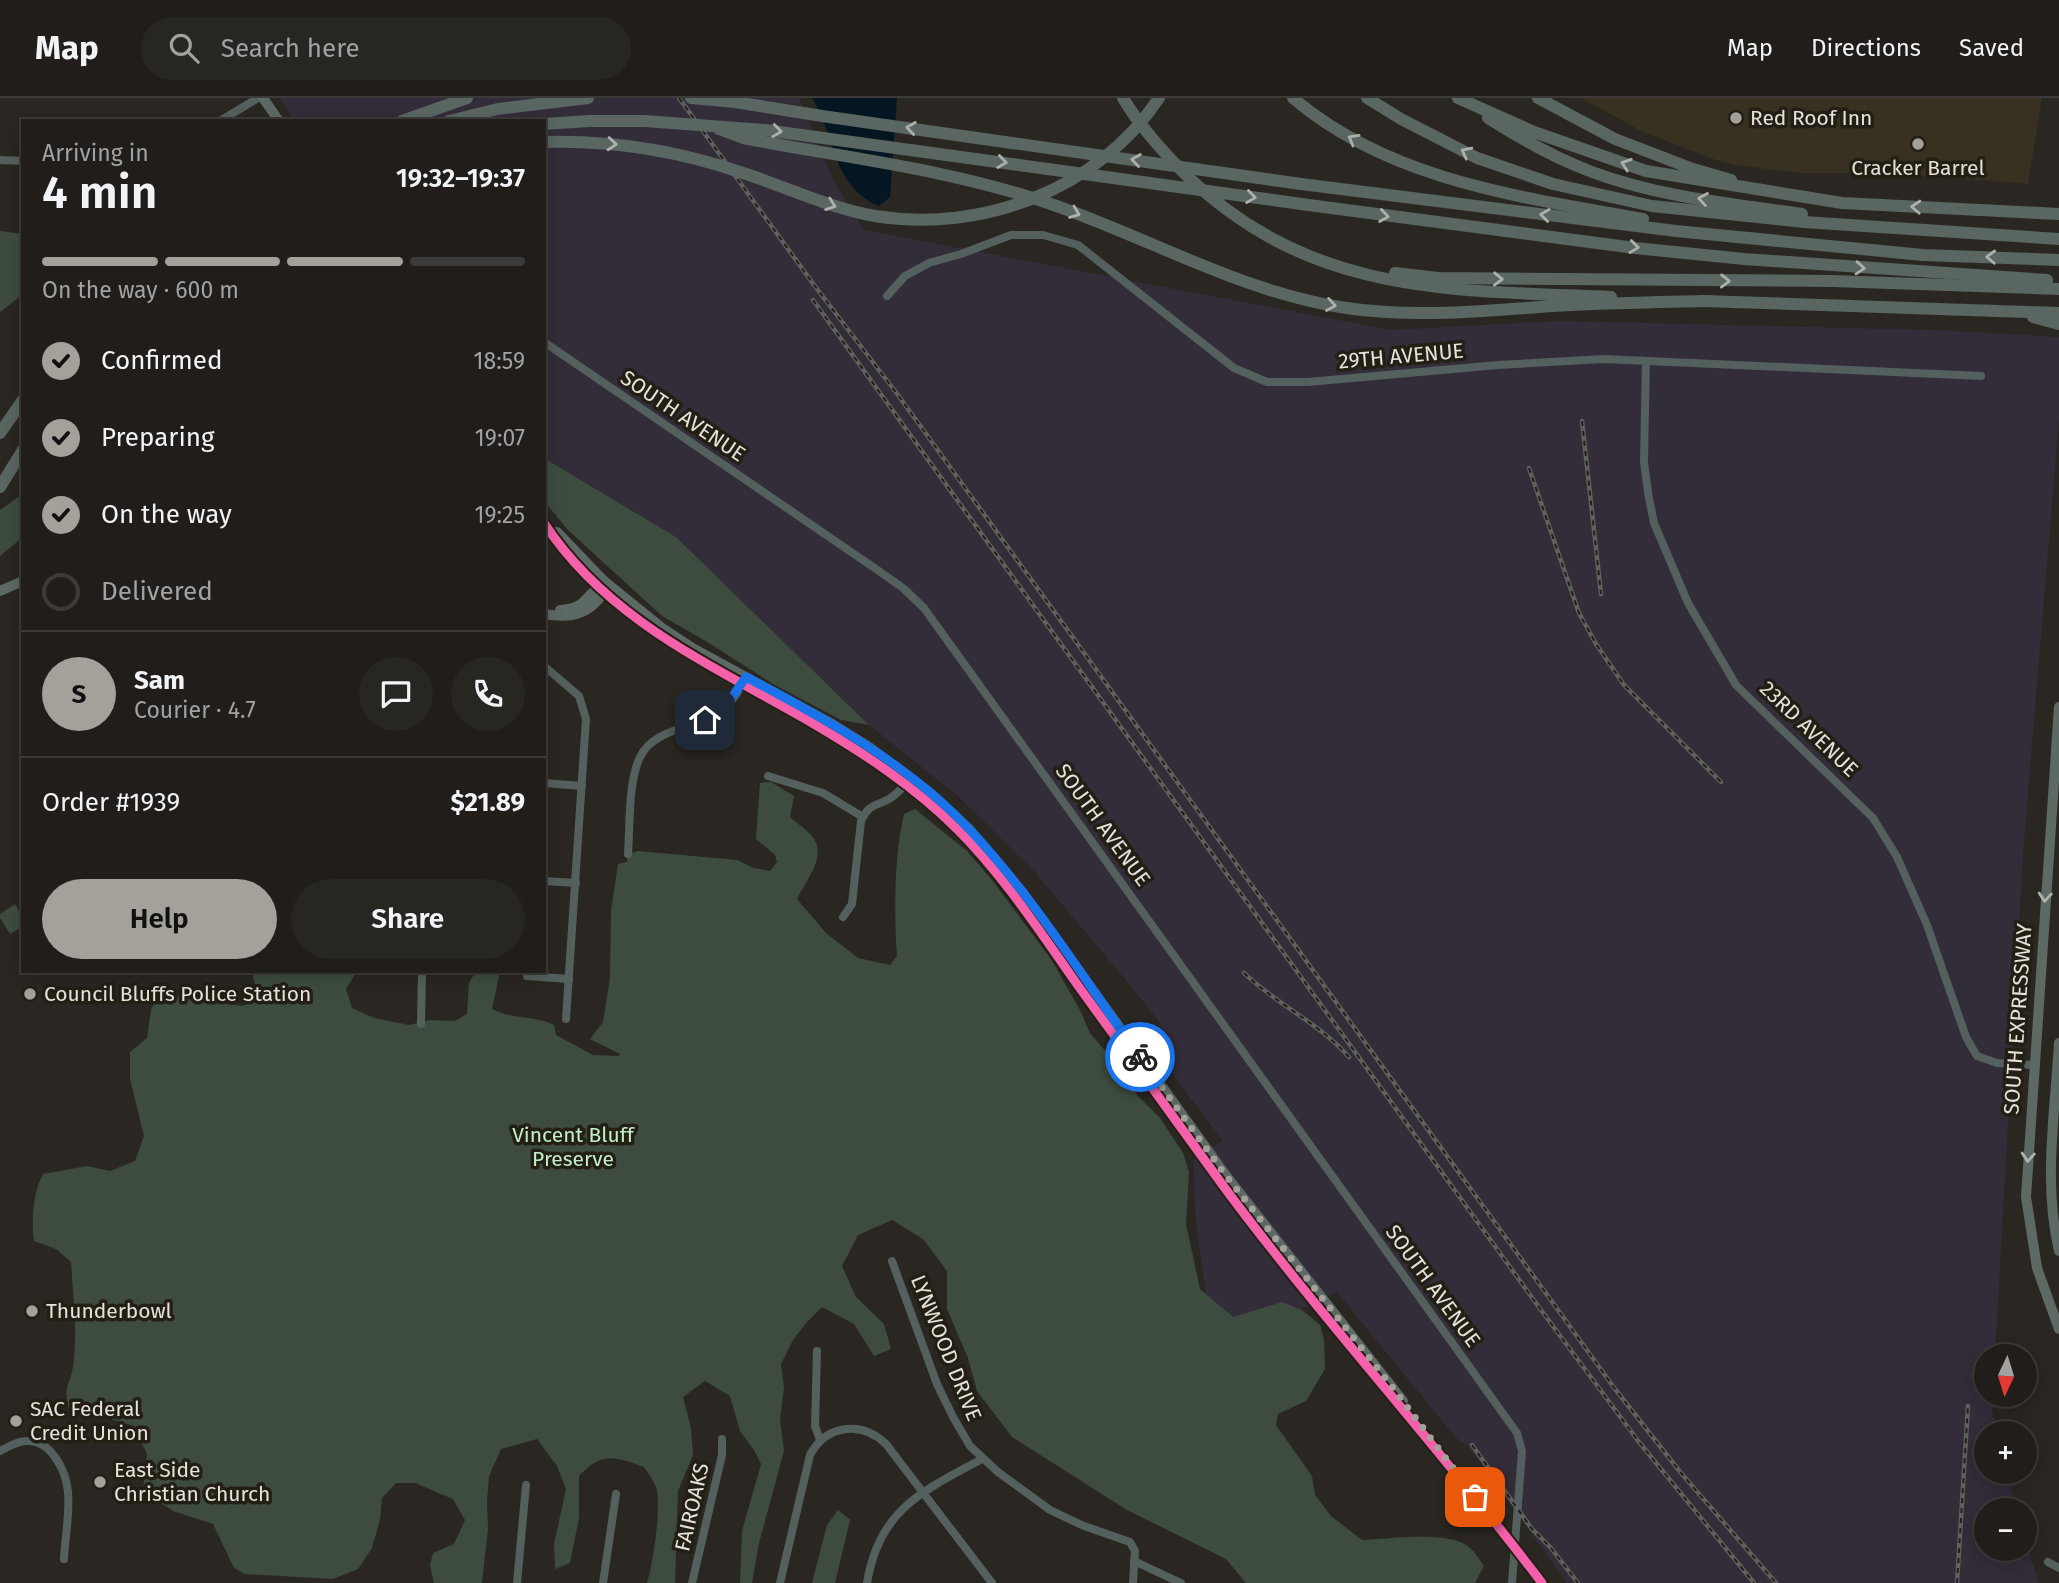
<!DOCTYPE html>
<html lang="en">
<head>
<meta charset="utf-8">
<style>
	body { margin:0; font-family:"Fira Sans",sans-serif; background:#282623; color:#f1f3f6; height:100vh; display:flex; flex-direction:column; font-size:26px; white-space:nowrap }
	* { box-sizing:border-box; margin:0 }
	p { font-size:23px; color:#a2a2a2 }
	.icon { flex:none; width:38px; height:38px; fill:none; stroke:currentColor; stroke-width:2; stroke-linecap:round; stroke-linejoin:round }
	.map { position:relative; flex:1; overflow:hidden }
	.details { position:absolute; left:21px; top:21px; width:525px; height:854px; display:flex; flex-direction:column; background:#201d1a; border-radius:0px; box-shadow:0 4px 18px #0003,0 0 0 2px #3d3b39 }
	.details>* { flex:none }
	.needle { width:46px; rotate:184deg }
	.controls { position:absolute; left:1974px; top:1246px; display:grid; gap:14px }
	.controls a { display:grid; place-items:center; width:63px; height:63px; border-radius:50%; background:#201d1a; box-shadow:0 4px 18px #0003,0 0 0 2px #3d3b39; font-size:35px }
	.pin { position:absolute; display:grid; place-items:center; width:60px; height:60px; color:#fff; margin:-30px; border-radius:14px; box-shadow:0 4px 10px #0006 }
	.courier { position:absolute; display:grid; place-items:center; width:70px; height:70px; margin:-35px; border:5px solid #1a73e8; border-radius:50%; background:#fff; color:#222; box-shadow:0 2px 9px #0007 }
	.overview em { font-style:normal; font-weight:600 }
	.overview div { display:flex; flex-direction:column-reverse }
	.overview { display:flex; align-items:center; justify-content:space-between; height:119px; padding:0 21px }
	h1 { font-size:46px; font-weight:600; line-height:52px }
	.bar { display:grid; grid-template-columns:repeat(4,1fr); gap:10px 7px; align-content:center; height:84px; padding:0 21px }
	.bar i { height:9px; border-radius:5px; background:#3d3b39 }
	.bar .current { background:#a4a19a }
	.bar p { grid-column:span 4 }
	.line { display:flex; align-items:center; gap:18px; padding:0 21px; border-top:2px solid #3d3b39 }
	.line div { flex:1 }
	.round { display:grid; place-items:center; flex:none; width:74px; height:74px; border-radius:37px; background:#282623 }
	ol { padding:0 21px; list-style:none }
	li { display:flex; align-items:center; gap:21px; height:77px }
	li p { margin-inline-start:auto }
	li .icon { padding:7px; border-radius:50%; background:#a4a19a; color:#111; stroke-width:4 }
	li:last-child { color:#a2a2a2 }
	li i { width:38px; height:38px; border:4px solid #3d3b39; border-radius:50% }
	.action { display:flex; gap:14px; margin-top:auto; padding:14px 21px }
	.action a { flex:1; height:80px; border-radius:42px; background:#a4a19a; color:#111; font-size:28px; font-weight:600; line-height:80px; text-align:center }
	.action a+a { background:#282623; color:#f1f3f6 }
	header { display:flex; align-items:center; gap:42px; box-sizing:border-box; height:98px; padding:0 35px; background:#201d1a; border-bottom:2px solid #3d3b39 }
	header strong { font-size:33px }
	nav { display:flex; gap:38px; margin-inline-start:auto; font-size:24px }
	.search { width:490px; height:63px; background:#282623; display:flex; align-items:center; gap:18px; box-sizing:border-box; padding:0 24px; border-radius:38px; color:#a2a2a2; font-size:26px }
	.map>svg:first-child { display:block }
	.built { fill:#383121 }
	.industrial { fill:#332c39 }
	.green { fill:#3e4c3f }
	.water { fill:#041621 }
	.lines { fill:none; stroke-linecap:round; stroke-linejoin:round }
	.minor { stroke:#54605d; stroke-width:8 }
	.major { stroke:#5c6965; stroke-width:10 }
	.highway { stroke:#596662; stroke-width:12 }
	.rail-casing { stroke:#5e625e; stroke-width:4.5 }
	.rail { stroke:#241f15; stroke-width:2; stroke-dasharray:5; stroke-linecap:butt }
	.highway-bridge { stroke:#596662; stroke-width:12 }
	.cycleway-casing { stroke:#241f15; stroke-width:13 }
	.cycleway { stroke:#f560ab; stroke-width:9 }
	.oneway { stroke:#adb0ab }
	.oneway2 { stroke:#aeb2ac }
	.done { stroke:#a4a19a; stroke-width:7; stroke-dasharray:0 12.6 }
	.route { stroke:#1a73e8; stroke-width:9 }
	.poi-dot { fill:#a4a19a; stroke:#241f15; stroke-width:2.5 }
	.labels { text-anchor:middle; stroke-width:7; stroke-linejoin:round; paint-order:stroke }
	.poi-label { font-size:21px; fill:#e5e2db; stroke:#241f15; text-anchor:start }
	.street-label { font-size:21px; fill:#e5e2db; stroke:#241f15 }
	.park-label { font-size:21px; fill:#c1efc7; stroke:#241f15 }
</style>
</head>
<body>
<header>
<strong>Map</strong>
<div class="search"><svg class="icon" aria-label="search" viewBox="0 0 24 24"><circle cx="10" cy="10" r="6"/><path d="M15 15l6 6"/></svg>Search here</div>
<nav><a>Map</a><a>Directions</a><a>Saved</a></nav>
</header>
<div class="map">
<svg width="2059" height="1485" viewBox="0 0 2059 1485">
	<rect width="100%" height="100%" fill="#2a2722"/>
	<!-- built -->
	<path class="built" d="M 1581,0 L 2042,0 L 2028,86 L 1890,75 L 1800,75 L 1735,67 L 1716,62 L 1641,33 Z"/>
	<!-- industrial -->
	<path class="industrial" d="M 280,0 L 799,0 L 833,82 L 864,132 L 1391,232 L 1561,223 L 1936,232 L 2059,239 L 2059,320 L 2023,756 L 1995,1258 L 1986,1258 L 1986,1297 L 1993,1297 L 1992,1313 L 1997,1335 L 1986,1335 L 1986,1374 L 2007,1374 L 2016,1412 L 1986,1412 L 1986,1451 L 2025,1451 L 2025,1444 L 2039,1485 L 1567,1485 L 1468,1348 L 1456,1340 L 1337,1194 L 1294,1215 L 1238,1228 L 1206,1196 L 1196,1124 L 1193,1062 L 1223,1043 L 1144,939 L 1161,926 L 1120,875 L 1034,773 L 959,699 L 869,627 L 676,439 L 544,360 L 544,23 L 295,23 Z"/>
	<!-- green -->
	<g class="green">
		<path d="M 0,133 L 23,136 L 23,196 L 0,214 Z"/>
		<path d="M 544,360 L 676,439 L 869,627 L 841,622 L 773,586 L 709,545 L 662,518 L 568,432 L 544,403 Z"/>
		<path d="M 23,396 L 23,439 L 0,458 L 0,412 Z"/>
		<path d="M 771,684 L 794,698 L 790,719 C 796,725 802,728 808,734 C 831,754 807,781 797,801 L 826,835 L 858,860 L 890,867 L 897,858 C 894,816 894,757 904,716 L 915,711 L 967,753 L 992,782 L 1051,861 L 1080,912 L 1090,935 L 1122,973 L 1138,998 L 1160,1020 L 1183,1055 L 1189,1074 L 1186,1126 L 1200,1191 L 1233,1219 L 1282,1204 L 1302,1212 L 1320,1227 L 1324,1242 L 1325,1271 L 1306,1303 L 1278,1316 L 1276,1327 L 1312,1378 L 1315,1397 L 1331,1418 L 1362,1442 C 1388,1441 1444,1433 1466,1447 C 1473,1451 1479,1461 1484,1468 L 1475,1485 L 1246,1485 L 1226,1461 L 1127,1412 L 1012,1339 L 977,1293 L 968,1260 L 947,1211 L 947,1173 L 923,1141 L 892,1122 L 858,1137 L 842,1168 L 856,1199 L 884,1226 L 891,1251 L 874,1258 L 854,1226 L 822,1209 L 806,1225 L 793,1242 L 781,1266 L 784,1290 L 780,1321 L 784,1353 L 759,1445 L 752,1485 L 740,1485 L 742,1433 L 761,1366 L 754,1352 L 740,1333 L 730,1298 L 705,1283 L 683,1299 L 691,1330 L 693,1357 L 678,1393 L 675,1485 L 647,1485 C 653,1466 662,1407 656,1389 C 653,1382 648,1375 644,1369 C 615,1359 602,1353 579,1378 L 579,1420 L 570,1465 L 555,1471 L 554,1446 L 566,1391 L 557,1368 L 537,1341 L 501,1351 L 489,1378 L 487,1403 L 488,1431 L 482,1485 L 434,1485 L 430,1467 L 433,1455 L 454,1446 L 465,1422 L 453,1401 L 415,1385 L 396,1385 L 382,1400 L 380,1422 L 372,1450 L 358,1471 L 333,1481 L 245,1476 L 234,1470 L 213,1426 L 173,1413 L 143,1393 L 147,1356 L 134,1328 L 94,1316 L 69,1311 C 63,1288 69,1290 73,1269 C 78,1235 73,1198 71,1164 L 56,1151 L 34,1143 C 31,1123 33,1094 43,1076 L 87,1068 L 110,1073 L 135,1063 L 144,1038 L 130,981 L 130,954 L 147,940 L 151,912 L 159,894 L 192,902 L 243,908 L 252,902 L 255,887 L 252,873 L 357,873 L 346,891 L 352,910 L 374,920 L 409,927 L 430,922 L 455,923 L 467,916 L 469,885 L 476,873 L 500,873 L 492,911 C 513,922 534,917 554,927 L 556,937 L 593,957 L 619,958 L 620,956 L 590,941 L 603,924 L 610,880 L 611,813 L 618,766 L 627,764 L 628,756 L 638,753 L 737,762 L 754,770 L 770,773 L 777,764 L 775,757 L 756,741 L 760,685 Z"/>
		<path d="M 15,806 L 23,820 L 23,828 L 10,836 L 0,820 L 0,816 Z"/>
		<path d="M 838,1412 L 850,1422 L 835,1485 L 812,1485 L 827,1427 Z"/>
	</g>
	<!-- water -->
	<path class="water" d="M 812,0 L 897,0 L 890,99 L 879,108 C 831,87 836,38 812,0 Z"/>
	<g class="lines">
		<!-- minor -->
		<g class="minor">
			<path d="M 220,23 L 258,0"/>
			<path d="M 0,62 L 23,63"/>
			<path d="M 887,198 L 905,178 L 929,165 L 961,156 L 1011,137 L 1043,137 L 1078,147 L 1234,270 L 1267,284 L 1308,284 L 1498,267 L 1604,261 L 1981,278"/>
			<path d="M 544,244 L 876,471 L 903,490 L 924,510 L 1517,1335 L 1522,1353 L 1512,1485"/>
			<path d="M 1646,263 L 1644,364 L 1648,395 L 1654,425 L 1688,505 L 1736,587 L 1873,720 L 1897,759 L 1927,827 L 1966,939 L 1977,958 L 1997,965 L 2035,967"/>
			<path d="M 544,568 L 579,598 L 586,621 L 566,921"/>
			<path d="M 768,678 L 823,695 L 863,719"/>
			<path d="M 544,685 L 582,688"/>
			<path d="M 628,756 C 630,728 628,684 640,659 C 654,630 694,631 718,615 C 730,608 738,594 745,582"/>
			<path d="M 544,783 L 576,785"/>
			<path d="M 843,819 L 852,806 L 861,723 C 869,706 874,709 889,701 C 895,698 902,690 907,685"/>
			<path d="M 527,878 L 569,881"/>
			<path d="M 421,926 L 422,873"/>
			<path d="M 892,1163 L 937,1286 L 953,1319 L 970,1348 L 998,1374 L 1050,1412 L 1084,1428 L 1130,1444 L 1135,1453 L 1133,1485"/>
			<path d="M 817,1253 L 815,1328 L 820,1342"/>
			<path d="M 0,1353 C 8,1349 17,1343 26,1343 C 51,1341 66,1373 68,1394 C 70,1416 65,1439 64,1461"/>
			<path d="M 1134,1463 L 1181,1485"/>
			<path d="M 2048,1464 L 2059,1470"/>
			<path d="M 517,1485 L 526,1387"/>
			<path d="M 603,1485 L 616,1396"/>
			<path d="M 692,1485 L 722,1357 L 722,1341"/>
			<path d="M 780,1485 L 810,1357 C 826,1327 861,1322 886,1346 L 992,1485"/>
			<path d="M 867,1485 C 879,1411 923,1393 982,1361"/>
		</g>
		<!-- major -->
		<g class="major">
			<path d="M 263,0 L 279,23"/>
			<path d="M 544,425 C 609,524 716,569 814,626 C 865,656 915,689 957,731 C 1004,778 1041,835 1079,889 C 1128,957 1177,1025 1227,1093 C 1327,1227 1441,1351 1542,1485"/>
			<path d="M 557,434 L 604,483 L 662,530 L 694,551 L 832,626 L 869,649 L 929,694 L 969,731 L 1023,795 L 1224,1075 L 1403,1303"/>
			<path d="M 0,493 L 23,483"/>
			<path d="M 560,512 C 589,511 584,495 604,487"/>
			<path d="M 544,516 C 572,521 593,516 606,489"/>
			<path d="M 2059,609 L 2026,1099 L 2037,1170 L 2059,1231"/>
			<path d="M 2059,945 C 2055,1015 2043,1084 2059,1153"/>
		</g>
		<!-- highway -->
		<g class="highway">
			<path d="M 691,0 L 735,4 L 822,18"/>
			<path d="M 1123,0 C 1140,29 1163,54 1187,78 C 1313,198 1450,192 1611,199"/>
			<path d="M 1293,0 C 1390,83 1522,99 1643,121"/>
			<path d="M 1367,0 L 1401,21 L 1477,60 L 1553,86 L 1652,108 L 1804,124 L 2059,141"/>
			<path d="M 1458,0 L 1534,34 L 1646,73 L 1842,105 L 2059,116"/>
			<path d="M 1538,0 L 1615,41 L 1693,71 L 1731,82"/>
			<path d="M 1488,20 C 1521,41 1555,60 1592,74 C 1659,99 1732,106 1802,116"/>
			<path d="M 402,23 L 467,0"/>
			<path d="M 449,23 L 498,11 L 588,0"/>
			<path d="M 544,26 L 589,23"/>
			<path d="M 719,31 L 743,40 C 845,60 949,71 1048,105 C 1148,139 1240,194 1346,210 C 1415,220 1483,213 1552,208 C 1605,205 1658,204 1710,203"/>
			<path d="M 1301,86 L 1676,133 L 1923,157 L 2059,162"/>
			<path d="M 1316,108 L 1635,150 L 1744,161 L 2047,182"/>
			<path d="M 1395,175 L 1438,180 L 1832,183 L 2059,191"/>
			<path d="M 1703,203 L 2059,215"/>
			<path d="M 2033,219 L 2059,226"/>
			<path d="M 0,335 L 23,302"/>
			<path d="M 0,389 L 23,352"/>
		</g>
		<defs>
			<g id="rail">
				<path d="M 679,0 L 814,187 L 898,297 L 1615,1291 L 1681,1375 L 1776,1485"/>
				<path d="M 813,202 L 1541,1212 L 1639,1344 L 1754,1485"/>
				<path d="M 1582,323 L 1601,496"/>
				<path d="M 1529,370 L 1579,515 L 1596,546 L 1624,587 L 1721,684"/>
				<path d="M 1244,875 C 1276,906 1319,925 1349,959"/>
				<path d="M 1472,1347 L 1532,1431 L 1551,1450 L 1578,1485"/>
				<path d="M 1957,1485 L 1968,1308"/>
			</g>
		</defs>
		<!-- rail casing -->
		<use href="#rail" class="rail-casing"/>
		<!-- rail -->
		<use href="#rail" class="rail"/>
		<!-- highway-bridge -->
		<g class="highway-bridge">
			<path d="M 822,18 L 1301,86"/>
			<path d="M 589,23 L 645,23 L 765,32 L 1316,108"/>
			<path d="M 544,44 C 613,42 679,53 743,75 C 787,89 829,110 875,118 C 982,135 1098,92 1159,0"/>
		</g>
		<defs>
			<path id="cycleway" d="M 544,425 C 609,524 716,569 814,626 C 865,656 915,689 957,731 C 1004,778 1041,835 1079,889 C 1128,957 1177,1025 1227,1093 C 1327,1227 1441,1351 1542,1485"/>
		</defs>
		<!-- cycleway casing -->
		<use href="#cycleway" class="cycleway-casing"/>
		<!-- cycleway -->
		<use href="#cycleway" class="cycleway"/>
	</g>
	<!-- one-way arrows -->
	<defs><path id="oneway-chevron" d="M-2-3.5L2.5 0L-2 3.5" fill="none" stroke-width="1.6" stroke-linecap="round" stroke-linejoin="round" transform="scale(1.75)"/></defs>
	<g class="oneway">
		<use href="#oneway-chevron" transform="translate(911 30) rotate(-172)"/>
		<use href="#oneway-chevron" transform="translate(777 33) rotate(7)"/>
		<use href="#oneway-chevron" transform="translate(1353 41) rotate(-150)"/>
		<use href="#oneway-chevron" transform="translate(612 46) rotate(5)"/>
		<use href="#oneway-chevron" transform="translate(1466 54) rotate(-153)"/>
		<use href="#oneway-chevron" transform="translate(1136 62) rotate(-172)"/>
		<use href="#oneway-chevron" transform="translate(1002 64) rotate(8)"/>
		<use href="#oneway-chevron" transform="translate(1626 66) rotate(-161)"/>
		<use href="#oneway-chevron" transform="translate(1251 99) rotate(8)"/>
		<use href="#oneway-chevron" transform="translate(1703 101) rotate(-171)"/>
		<use href="#oneway-chevron" transform="translate(831 107) rotate(19)"/>
		<use href="#oneway-chevron" transform="translate(1916 109) rotate(-177)"/>
		<use href="#oneway-chevron" transform="translate(1075 115) rotate(21)"/>
		<use href="#oneway-chevron" transform="translate(1545 117) rotate(-173)"/>
		<use href="#oneway-chevron" transform="translate(1384 118) rotate(8)"/>
		<use href="#oneway-chevron" transform="translate(1634 149) rotate(7)"/>
		<use href="#oneway-chevron" transform="translate(1991 159) rotate(-178)"/>
		<use href="#oneway-chevron" transform="translate(1860 170) rotate(4)"/>
		<use href="#oneway-chevron" transform="translate(1498 181) rotate(1)"/>
		<use href="#oneway-chevron" transform="translate(1725 183) rotate(1)"/>
		<use href="#oneway-chevron" transform="translate(1331 207) rotate(10)"/>
	</g>
	<g class="oneway2">
		<use href="#oneway-chevron" transform="translate(2045 799) rotate(94)"/>
		<use href="#oneway-chevron" transform="translate(2028 1059) rotate(94)"/>
	</g>
	<g class="lines">
		<!-- done -->
		<path class="done" d="M 1140,959 L 1224,1075 L 1393,1290 L 1475,1399"/>
		<!-- route -->
		<path class="route" d="M 705,622 L 723,612 L 746,579 C 826,621 908,666 970,732 C 1035,801 1085,883 1140,959"/>
	</g>
	<!-- markers -->
	<g class="poi-dot">
		<circle cx="1736" cy="20" r="7"/>
		<circle cx="1918" cy="46" r="7"/>
		<circle cx="30" cy="896" r="7"/>
		<circle cx="32" cy="1213" r="7"/>
		<circle cx="16" cy="1323" r="7"/>
		<circle cx="100" cy="1384" r="7"/>
	</g>
	<g class="labels">
		<!-- poi labels -->
		<g class="poi-label">
			<text x="1750" y="27">Red Roof Inn</text>
			<text x="1918" y="77" text-anchor="middle">Cracker Barrel</text>
			<text x="44" y="903">Council Bluffs Police Station</text>
			<text x="46" y="1220">Thunderbowl</text>
			<text x="30" y="1318">SAC Federal<tspan x="30" dy="24">Credit Union</tspan></text>
			<text x="114" y="1379">East Side<tspan x="114" dy="24">Christian Church</tspan></text>
		</g>
		<!-- street labels -->
		<g class="street-label">
			<text transform="translate(1401 258) rotate(-5)" y="7">29TH AVENUE</text>
			<text transform="translate(683 318) rotate(34)" y="7">SOUTH AVENUE</text>
			<text transform="translate(1809 631) rotate(44)" y="7">23RD AVENUE</text>
			<text transform="translate(1103 727) rotate(54)" y="7">SOUTH AVENUE</text>
			<text transform="translate(2018 921) rotate(-86)" y="7">SOUTH EXPRESSWAY</text>
			<text transform="translate(1433 1188) rotate(54)" y="7">SOUTH AVENUE</text>
			<text transform="translate(946 1250) rotate(68)" y="7">LYNWOOD DRIVE</text>
			<text transform="translate(692 1409) rotate(-77)" y="7">FAIROAKS</text>
		</g>
		<!-- park labels -->
		<g class="park-label">
			<text x="573" y="1044">Vincent Bluff<tspan x="573" dy="24">Preserve</tspan></text>
		</g>
	</g>
</svg>
<div class="controls">
<a><svg class="needle" viewBox="-14 -14 28 28"><path d="M0-13l5 13h-10z" fill="#e53935"/><path d="M0 13l5-13h-10z" fill="#a2a2a2"/></svg></a>
<a>+</a>
<a>−</a>
</div>
<div class="pin" style="left:1475px;top:1399px;background:#ea580c"><svg class="icon" aria-label="bag" viewBox="0 0 24 24"><path d="M5 8h14l-1 12H6zM9 8a3 3 0 0 1 6 0"/></svg></div>
<div class="pin" style="left:705px;top:622px;background:#1f2937"><svg class="icon" aria-label="home" viewBox="0 0 24 24"><path d="M3 11l9-7 9 7M6 9v11h12V9"/></svg></div>
<div class="courier" style="left:1140px;top:959px"><svg class="icon" aria-label="bike" viewBox="0 0 24 24"><circle cx="6" cy="16" r="4"/><circle cx="18" cy="16" r="4"/><path d="M6 16l4-8h5l3 8M10 8l3 8H6M13 5h3"/></svg></div>
<section class="details">
<div class="overview"><div><h1>4 min</h1><p>Arriving in</p></div><em>19:32–19:37</em></div>
<div class="bar"><i class="current"></i><i class="current"></i><i class="current"></i><i></i><p>On the way · 600 m</p></div>
<ol>
<li><svg class="icon" aria-label="check" viewBox="0 0 24 24"><path d="M5 12l5 5 9-10"/></svg>Confirmed<p>18:59</p></li>
<li><svg class="icon" aria-label="check" viewBox="0 0 24 24"><path d="M5 12l5 5 9-10"/></svg>Preparing<p>19:07</p></li>
<li><svg class="icon" aria-label="check" viewBox="0 0 24 24"><path d="M5 12l5 5 9-10"/></svg>On the way<p>19:25</p></li>
<li><i></i>Delivered</li>
</ol>
<div class="line" style="height:126px"><b class="round" style="background:#a4a19a;color:#111">S</b><div><b>Sam</b><p>Courier · 4.7</p></div><a class="round"><svg class="icon" aria-label="chat" viewBox="0 0 24 24"><path d="M4 5h16v11H9l-5 4z"/></svg></a><a class="round"><svg class="icon" aria-label="phone" viewBox="0 0 24 24"><path d="M5 4h4l2 5-3 2q2 4 5 5l2-3 5 2v4C11 20 4 13 5 4z"/></svg></a></div>
<div class="line" style="height:91px"><div>Order #1939</div><b>$21.89</b></div>
<div class="action"><a>Help</a><a>Share</a></div>
</section>
</div>
</body>
</html>
